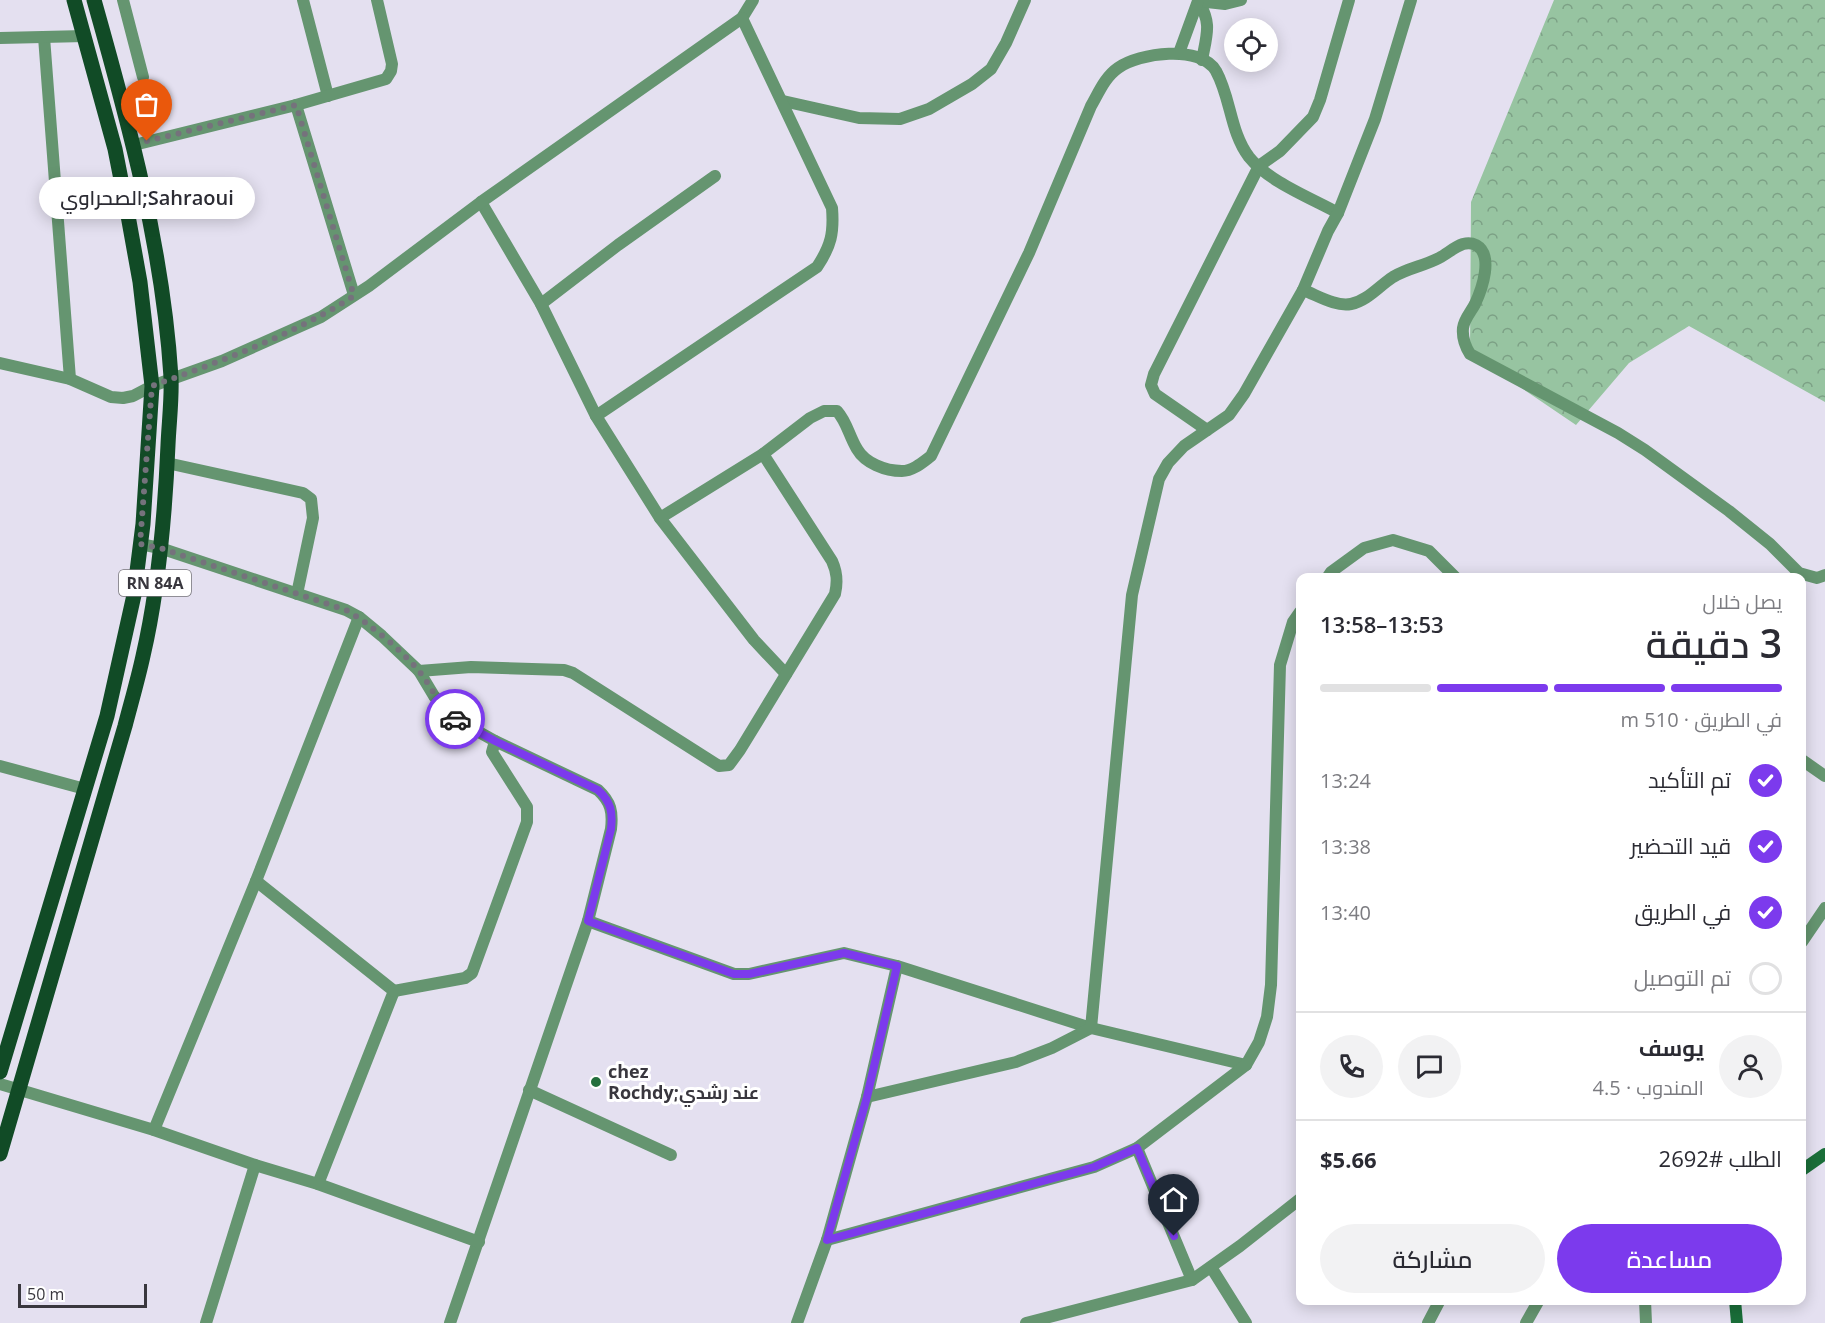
<!DOCTYPE html>
<html lang="ar">
<head>
<meta charset="utf-8">
<style>
	body { margin:0; font-family:"Open Sans",Cairo,sans-serif; background:#f2f2f3; color:#2b2b33; direction:rtl; height:100vh; display:flex; flex-direction:column; font-size:22px; white-space:nowrap }
	* { box-sizing:border-box; margin:0 }
	p { font-size:20px; color:#7c7c81 }
	.icon { flex:none; width:33px; height:33px; fill:none; stroke:currentColor; stroke-width:2; stroke-linecap:round; stroke-linejoin:round }
	.map { position:relative; flex:1; overflow:hidden; direction:ltr }
	.drawer { position:absolute; left:1296px; top:573px; width:510px; height:732px; display:flex; flex-direction:column; background:#fff; border-radius:12px; box-shadow:0 3px 15px #0003; direction:rtl }
	.drawer>* { flex:none }
	.controls { position:absolute; left:1224px; top:18px; display:grid; gap:12px }
	.controls a { display:grid; place-items:center; width:54px; height:54px; border-radius:50%; background:#fff; box-shadow:0 3px 15px #0003; font-size:30px }
	.scale { position:absolute; left:18px; bottom:15px; width:129px; box-sizing:border-box; padding-left:6px; border:3px solid #39373e; border-top:0; font-size:16px; line-height:21px; white-space:nowrap; color:#39373e; -webkit-text-stroke:4px #fff; paint-order:stroke }
	.pin { position:absolute; display:grid; place-items:center; width:51px; height:51px; color:#fff; margin:-62px -26px; border-radius:50% 50% 50% 0; rotate:-45deg; box-shadow:0 0 6px #0007 }
	.pin .icon { rotate:45deg }
	.courier { position:absolute; display:grid; place-items:center; width:60px; height:60px; margin:-30px; border:4px solid #7c3aed; border-radius:50%; background:#fff; color:#222; box-shadow:0 2px 8px #0007 }
	.bubble { position:absolute; height:42px; border-radius:21px; background:#fff; box-shadow:0 3px 15px #0003; font-size:20px; font-weight:600; line-height:42px; text-align:center; direction:rtl }
	.summary em { font-style:normal; font-weight:600 }
	.summary div { display:flex; flex-direction:column-reverse }
	.summary { display:flex; align-items:center; justify-content:space-between; height:102px; padding:0 24px }
	h1 { font-size:39px; font-weight:600; line-height:45px }
	.bar { display:grid; grid-template-columns:repeat(4,1fr); gap:9px 6px; align-content:center; height:72px; padding:0 24px }
	.bar i { height:8px; border-radius:4px; background:#e1e1e2 }
	.bar .selected { background:#7c3aed }
	.bar p { grid-column:span 4 }
	.line { display:flex; align-items:center; gap:15px; padding:0 24px; border-top:2px solid #e1e1e2 }
	.line div { flex:1 }
	.round { display:grid; place-items:center; flex:none; width:63px; height:63px; border-radius:32px; background:#f2f2f3 }
	ol { padding:0 24px; list-style:none }
	li { display:flex; align-items:center; gap:18px; height:66px }
	li p { margin-inline-start:auto }
	li .icon { padding:6px; border-radius:50%; background:#7c3aed; color:#fff; stroke-width:4 }
	li:last-child { color:#7c7c81 }
	li i { width:33px; height:33px; border:3px solid #e1e1e2; border-radius:50% }
	.action { display:flex; gap:12px; margin-top:auto; padding:12px 24px }
	.action a { flex:1; height:69px; border-radius:36px; background:#7c3aed; color:#fff; font-size:24px; font-weight:600; line-height:69px; text-align:center }
	.action a+a { background:#f2f2f3; color:#2b2b33 }
	.map>svg:first-child { display:block }
	.forest { fill:url(#forest-crowns) }
	.lines { fill:none; stroke-linecap:round; stroke-linejoin:round }
	.street { stroke:#659570; stroke-width:12 }
	.secondary { stroke:#1a6e39; stroke-width:12 }
	.primary { stroke:#114b26; stroke-width:15 }
	.done { stroke:#75727c; stroke-width:6; stroke-dasharray:0 10.8 }
	.route { stroke:#7c3aed; stroke-width:8 }
	.poi-dot { fill:#246f3d; stroke:#fff; stroke-width:2 }
	.labels { text-anchor:middle; stroke-width:6; stroke-linejoin:round; paint-order:stroke }
	.shield { fill:#fff; stroke:#747378; stroke-width:1.5 }
	.shield-label { font-size:16px; font-weight:bold; fill:#39373e }
	.poi-label { font-size:18px; font-weight:bold; fill:#39373e; stroke:#fff; text-anchor:start }
</style>
</head>
<body>
<div class="map">
<svg width="1825" height="1323" viewBox="0 0 1825 1323">
	<defs>
		<pattern id="forest-crowns" width="20" height="18" patternUnits="userSpaceOnUse" patternTransform="scale(1.5)"><rect width="20" height="18" fill="#97c4a1"/><path d="M2 6a3 3 0 1 1 6 0M12 15a3 3 0 1 1 6 0" fill="none" stroke="#7ca085"/></pattern>
	</defs>
	<rect width="100%" height="100%" fill="#e4e0f0"/>
	<!-- forest -->
	<path class="forest" d="M 1554,0 L 1825,0 L 1825,402 L 1689,326 L 1629,363 L 1576,425 L 1470,353 L 1471,202 Z"/>
	<g class="lines">
		<!-- street -->
		<g class="street">
			<path d="M 123,0 L 143,77"/>
			<path d="M 303,0 L 328,96"/>
			<path d="M 1198,0 C 1212,24 1207,33 1202,60"/>
			<path d="M 1198,1 L 1225,4 L 1241,0"/>
			<path d="M 44,37 L 70,379"/>
			<path d="M 0,38 L 85,36"/>
			<path d="M 1179,53 L 1198,1"/>
			<path d="M 783,101 L 859,118 L 900,119 L 929,109 L 972,84 L 991,69 L 1006,43 L 1025,0"/>
			<path d="M 296,105 L 354,295"/>
			<path d="M 134,145 L 296,105 L 386,79 L 391,71 L 392,64 L 377,0"/>
			<path d="M 481,202 L 541,304 L 596,416 L 660,518 L 754,640 L 786,674"/>
			<path d="M 1303,290 C 1317,295 1335,307 1351,304 C 1367,301 1379,286 1393,277 C 1408,268 1424,266 1439,258 C 1447,254 1454,247 1463,244 C 1467,243 1472,243 1476,245 C 1494,255 1482,289 1475,304 C 1471,312 1464,319 1463,328 C 1462,338 1465,346 1470,354 L 1618,433 L 1645,450 L 1729,511 L 1770,544 L 1799,573 L 1817,578 L 1825,575"/>
			<path d="M 541,304 L 618,245 L 715,176"/>
			<path d="M 0,363 L 70,379 L 111,397 L 123,398 L 133,396 L 152,386 L 222,361 L 321,317 L 369,286 L 481,202 L 742,18 L 753,0"/>
			<path d="M 596,416 L 817,267 C 831,246 834,233 832,208 L 742,18"/>
			<path d="M 1207,430 L 1155,394 L 1151,385 L 1154,374 L 1259,166 L 1280,151 L 1313,117 L 1320,100 L 1349,0"/>
			<path d="M 167,463 L 303,493 L 311,499 L 313,518 L 297,594"/>
			<path d="M 660,518 L 763,454 L 810,418 L 824,411 L 837,411 C 847,422 849,436 857,449 C 865,463 885,471 902,471 C 913,471 923,462 931,456 L 1029,253 L 1091,106 C 1099,92 1105,77 1118,68 C 1139,53 1200,44 1216,71 C 1231,98 1230,132 1249,157 C 1269,182 1311,198 1338,213"/>
			<path d="M 140,544 L 160,548 L 346,610 L 359,617 L 382,636 L 419,671 L 434,696 L 452,717 L 495,741 L 598,790 C 611,802 613,812 611,829 L 588,921 L 450,1323"/>
			<path d="M 1327,578 L 1331,572 L 1364,548 L 1393,540 L 1429,551 L 1456,578"/>
			<path d="M 419,671 L 471,667 L 564,670 L 573,673 L 719,766 L 729,765 L 740,750 L 835,594 C 838,581 837,572 832,561 L 763,454"/>
			<path d="M 1802,760 L 1825,776"/>
			<path d="M 0,766 L 85,789"/>
			<path d="M 256,881 L 394,991 L 318,1184"/>
			<path d="M 588,921 L 734,974 L 749,974 L 844,953 L 897,966 L 1091,1028 L 1246,1065"/>
			<path d="M 1802,942 L 1825,908"/>
			<path d="M 394,991 L 465,978 L 472,973 L 527,822 L 527,807 L 492,752 L 495,741"/>
			<path d="M 0,1084 L 154,1130 L 255,1165 L 318,1184 L 479,1242"/>
			<path d="M 529,1090 L 671,1155"/>
			<path d="M 867,1097 L 1016,1062 L 1052,1048 L 1091,1028 L 1132,595 L 1159,479 L 1168,463 L 1184,446 L 1229,415 L 1244,394 L 1303,290 L 1328,231 L 1338,213 L 1375,119 L 1411,0"/>
			<path d="M 154,1130 L 256,881 L 359,617"/>
			<path d="M 1137,1148 L 1192,1280"/>
			<path d="M 827,1240 L 1094,1167 L 1137,1148 L 1246,1065 L 1259,1042 L 1267,1017 L 1271,985 L 1280,665 L 1293,622 L 1300,612"/>
			<path d="M 1211,1267 L 1246,1323"/>
			<path d="M 1645,1300 L 1646,1323"/>
			<path d="M 206,1323 L 255,1165"/>
			<path d="M 797,1323 L 827,1240 L 867,1097 L 897,966"/>
			<path d="M 1026,1323 L 1192,1280 L 1240,1246 L 1300,1199"/>
			<path d="M 1428,1323 L 1440,1300"/>
			<path d="M 1526,1323 L 1539,1300"/>
		</g>
		<!-- secondary -->
		<g class="secondary">
			<path d="M 1802,1170 L 1825,1154"/>
			<path d="M 1735,1300 L 1737,1323"/>
		</g>
		<!-- primary -->
		<g class="primary">
			<path d="M 0,1072 L 107,716 L 134,595 L 143,524 L 152,386 L 140,282 L 127,210 L 115,149 L 74,0"/>
			<path d="M 0,1154 L 125,726 C 131,703 138,679 143,656 C 159,587 165,515 168,445 C 169,422 172,399 171,377 C 163,248 129,124 94,0"/>
		</g>
	</g>
	<g class="lines">
		<!-- done -->
		<path class="done" d="M 147,141 L 296,105 L 354,296 C 291,336 221,361 152,386 L 140,544 L 160,548 L 346,610 C 369,623 401,650 418,670 C 432,686 438,706 455,719"/>
		<!-- route -->
		<path class="route" d="M 455,719 L 495,741 L 598,790 C 611,802 613,812 611,829 L 588,921 L 734,974 L 749,974 L 844,953 L 897,966 L 867,1097 L 827,1240 L 1094,1167 L 1137,1148 L 1174,1236"/>
	</g>
	<!-- markers -->
	<circle class="poi-dot" cx="596" cy="1082" r="6"/>
	<g class="labels">
		<!-- shield labels -->
		<rect class="shield" x="119" y="570" width="72" height="26" rx="4.5"/>
		<g class="shield-label">
			<text x="155" y="589">RN 84A</text>
		</g>
		<!-- poi labels -->
		<g class="poi-label">
			<text x="608" y="1078">chez<tspan x="608" dy="21">Rochdy;عند رشدي</tspan></text>
		</g>
	</g>
</svg>
<div class="controls">
<a><svg class="icon" aria-label="locate" viewBox="0 0 24 24"><circle cx="12" cy="12" r="6"/><path d="M12 2v4M12 18v4M2 12h4M18 12h4"/></svg></a>
</div>
<div class="scale">50 m</div>
<div class="pin" style="left:147px;top:141px;background:#ea580c"><svg class="icon" aria-label="bag" viewBox="0 0 24 24"><path d="M5 8h14l-1 12H6zM9 8a3 3 0 0 1 6 0"/></svg></div>
<div class="pin" style="left:1174px;top:1236px;background:#1f2937"><svg class="icon" aria-label="home" viewBox="0 0 24 24"><path d="M3 11l9-7 9 7M6 9v11h12V9"/></svg></div>
<div class="courier" style="left:455px;top:719px"><svg class="icon" aria-label="car" viewBox="0 0 24 24"><path d="M5 17H2v-5l4-1 3-4h7l3 4 3 1v5h-3M9 17h6M6 11h13"/><circle cx="7" cy="17" r="2"/><circle cx="17" cy="17" r="2"/></svg></div>
<div class="bubble" style="left:39px;top:177px;width:216px">Sahraoui;الصحراوي</div>
<section class="drawer">
<div class="summary"><div><h1>3 دقيقة</h1><p>يصل خلال</p></div><em>13:53–13:58</em></div>
<div class="bar"><i class="selected"></i><i class="selected"></i><i class="selected"></i><i></i><p>في الطريق · 510 m</p></div>
<ol>
<li><svg class="icon" aria-label="check" viewBox="0 0 24 24"><path d="M5 12l5 5 9-10"/></svg>تم التأكيد<p>13:24</p></li>
<li><svg class="icon" aria-label="check" viewBox="0 0 24 24"><path d="M5 12l5 5 9-10"/></svg>قيد التحضير<p>13:38</p></li>
<li><svg class="icon" aria-label="check" viewBox="0 0 24 24"><path d="M5 12l5 5 9-10"/></svg>في الطريق<p>13:40</p></li>
<li><i></i>تم التوصيل</li>
</ol>
<div class="line" style="height:108px"><a class="round"><svg class="icon" aria-label="person" viewBox="0 0 24 24"><circle cx="12" cy="8" r="4"/><path d="M4 21q1-7 8-7t8 7"/></svg></a><div><b>يوسف</b><p>المندوب · 4.5</p></div><a class="round"><svg class="icon" aria-label="chat" viewBox="0 0 24 24"><path d="M4 5h16v11H9l-5 4z"/></svg></a><a class="round"><svg class="icon" aria-label="phone" viewBox="0 0 24 24"><path d="M5 4h4l2 5-3 2q2 4 5 5l2-3 5 2v4C11 20 4 13 5 4z"/></svg></a></div>
<div class="line" style="height:78px"><div>الطلب #2692</div><b>$5.66</b></div>
<div class="action"><a>مساعدة</a><a>مشاركة</a></div>
</section>
</div>
</body>
</html>
